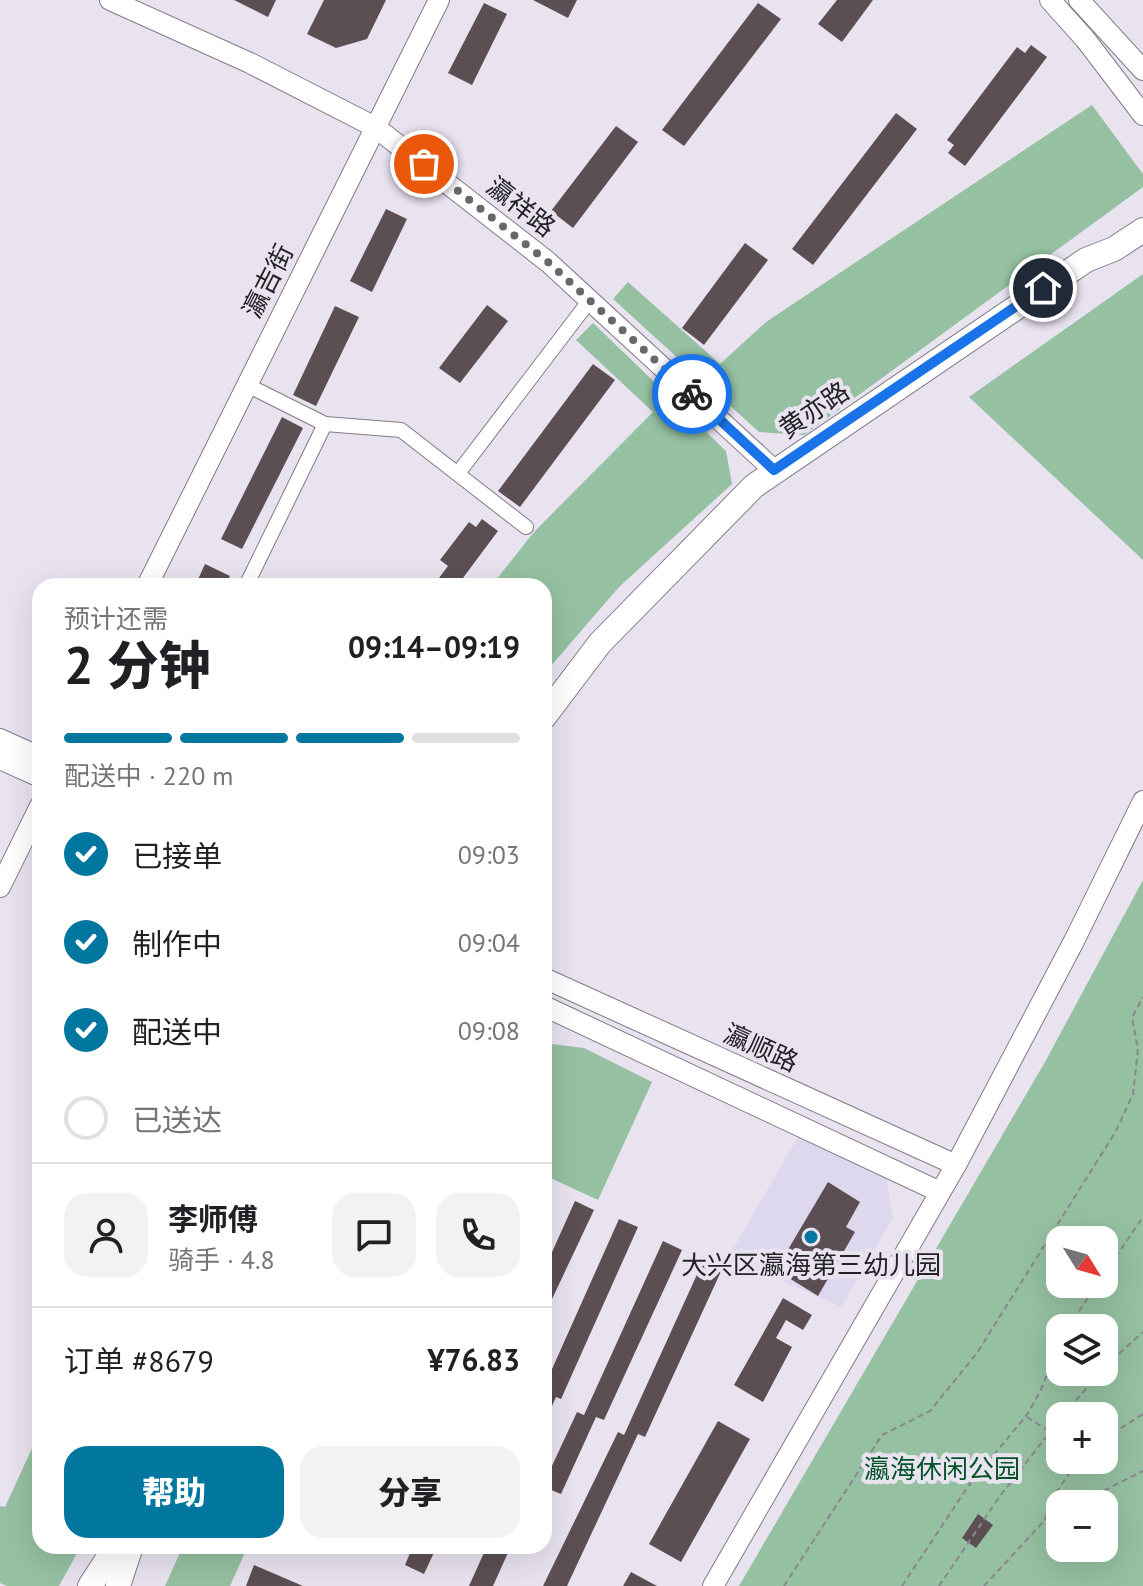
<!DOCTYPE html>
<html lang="zh">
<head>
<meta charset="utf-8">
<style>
	body { margin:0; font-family:"PT Sans","Noto Sans SC",sans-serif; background:#f2f2f2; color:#202124; height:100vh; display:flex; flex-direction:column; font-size:30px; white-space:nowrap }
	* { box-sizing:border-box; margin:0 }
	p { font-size:26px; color:#757577 }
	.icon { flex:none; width:44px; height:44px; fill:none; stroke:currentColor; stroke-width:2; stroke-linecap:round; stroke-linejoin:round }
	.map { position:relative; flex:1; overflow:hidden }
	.drawer { position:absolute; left:32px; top:578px; width:520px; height:976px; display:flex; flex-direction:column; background:#fff; border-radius:24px; box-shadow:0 8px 32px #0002 }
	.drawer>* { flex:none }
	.needle { width:52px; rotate:127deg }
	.fabs { position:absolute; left:1046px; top:1226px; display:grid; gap:16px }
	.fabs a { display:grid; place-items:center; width:72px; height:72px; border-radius:16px; background:#fff; box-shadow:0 8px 32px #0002; font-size:40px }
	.pin { position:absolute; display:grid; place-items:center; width:68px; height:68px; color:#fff; margin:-34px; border:4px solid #fff; border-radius:50%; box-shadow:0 2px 8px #0007 }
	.courier { position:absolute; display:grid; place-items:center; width:80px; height:80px; margin:-40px; border:6px solid #1a73e8; border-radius:50%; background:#fff; color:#222; box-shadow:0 2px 10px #0007 }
	.head em { font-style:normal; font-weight:800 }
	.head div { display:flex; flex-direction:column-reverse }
	.head { display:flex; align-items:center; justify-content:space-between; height:136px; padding:0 32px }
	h1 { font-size:52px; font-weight:800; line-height:60px }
	.bar { display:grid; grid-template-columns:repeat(4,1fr); gap:12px 8px; align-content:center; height:96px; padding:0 32px }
	.bar i { height:10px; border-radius:6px; background:#e0e0e0 }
	.bar .on { background:#0177a0 }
	.bar p { grid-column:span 4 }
	.line { display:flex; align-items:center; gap:20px; padding:0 32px; border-top:2px solid #e0e0e0 }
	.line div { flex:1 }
	.round { display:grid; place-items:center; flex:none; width:84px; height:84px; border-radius:24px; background:#f2f2f2 }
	ol { padding:0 32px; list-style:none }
	li { display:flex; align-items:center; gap:24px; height:88px }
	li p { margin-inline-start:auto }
	li .icon { padding:8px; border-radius:50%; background:#0177a0; color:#fff; stroke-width:4 }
	li:last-child { color:#757577 }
	li i { width:44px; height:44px; border:4px solid #e0e0e0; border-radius:50% }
	.action { display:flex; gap:16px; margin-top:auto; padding:16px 32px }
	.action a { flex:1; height:92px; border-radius:24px; background:#0177a0; color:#fff; font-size:32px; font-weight:800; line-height:92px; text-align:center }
	.action a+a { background:#f2f2f2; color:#202124 }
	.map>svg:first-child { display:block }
	.education { fill:#ddd8ee }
	.green { fill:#95c0a1; fill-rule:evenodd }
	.building { fill:#5c4f54 }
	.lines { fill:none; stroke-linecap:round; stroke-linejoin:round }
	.street-casing { stroke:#807b87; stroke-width:16 }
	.secondary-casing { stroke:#807b87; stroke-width:22 }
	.primary-casing { stroke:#807b87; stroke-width:26 }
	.path { stroke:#8a868f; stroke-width:2; stroke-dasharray:6 4; stroke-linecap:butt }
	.street { stroke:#fff; stroke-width:14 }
	.secondary { stroke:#fff; stroke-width:20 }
	.primary { stroke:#fff; stroke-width:24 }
	.done { stroke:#69666d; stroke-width:8; stroke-dasharray:0 14.4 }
	.route { stroke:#1a73e8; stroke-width:10 }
	.poi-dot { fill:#0177a0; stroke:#e9e3f0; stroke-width:3 }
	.labels { text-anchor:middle; stroke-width:8; stroke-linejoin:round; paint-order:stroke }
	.street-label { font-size:26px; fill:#242227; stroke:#e9e3f0 }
	.poi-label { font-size:26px; fill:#242227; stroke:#e9e3f0 }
	.park-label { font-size:26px; fill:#005328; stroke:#e9e3f0 }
</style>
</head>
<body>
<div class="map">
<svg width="1143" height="1586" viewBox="0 0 1143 1586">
	<rect width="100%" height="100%" fill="#e9e3f0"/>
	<!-- education -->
	<path class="education" d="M 798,1137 L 886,1175 L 893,1218 L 841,1307 L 729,1256 Z"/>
	<!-- green -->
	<g class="green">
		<path d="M 1092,105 L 1143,174 L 1143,187 L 804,435 L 759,432 L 613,299 L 628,282 L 720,364 L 766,322 Z"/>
		<path d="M 1143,274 L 1143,560 L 969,397 Z"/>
		<path d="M 593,323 L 726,451 L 732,484 L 619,587 L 544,674 L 544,586 L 491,586 L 534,532 L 653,412 L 576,340 Z"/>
		<path d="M 1143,880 L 1143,1586 L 739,1586 L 1045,1062 ZM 1060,1240 L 1104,1240 L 1104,1284 L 1060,1284 ZM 1060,1328 L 1104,1328 L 1104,1372 L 1060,1372 ZM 1060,1416 L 1104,1416 L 1104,1460 L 1060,1460 ZM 1060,1504 L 1104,1504 L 1104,1548 L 1060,1548 Z"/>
		<path d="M 544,1043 L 584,1048 L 652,1082 L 598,1200 L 544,1175 Z"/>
		<path d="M 40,1431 L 40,1546 L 81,1546 L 59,1586 L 7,1586 L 0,1583 L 0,1506 L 5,1507 Z"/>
		<path d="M 183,1546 L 248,1546 L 230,1586 L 165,1586 Z"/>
	</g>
	<!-- building -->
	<g class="building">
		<path d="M 234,0 L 276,0 L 268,17 Z"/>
		<path d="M 324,0 L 386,0 L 367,39 L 336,48 L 307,34 Z"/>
		<path d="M 533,0 L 577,0 L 568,18 Z"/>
		<path d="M 837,0 L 873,0 L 842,42 L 818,24 Z"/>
		<path d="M 484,3 L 507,14 L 472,85 L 448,73 Z"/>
		<path d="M 758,3 L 781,19 L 684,146 L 662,130 Z"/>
		<path d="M 1031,45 L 1047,57 L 965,166 L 948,153 L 954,145 L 947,140 L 1017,47 L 1025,53 Z"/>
		<path d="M 896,113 L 917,129 L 813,265 L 792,249 Z"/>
		<path d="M 616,126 L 638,142 L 573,228 L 551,211 Z"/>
		<path d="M 386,209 L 407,219 L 372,292 L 350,281 Z"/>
		<path d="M 745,243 L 768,260 L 704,345 L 682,328 Z"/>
		<path d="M 487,305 L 508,321 L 460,383 L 439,368 Z"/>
		<path d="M 335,306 L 359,317 L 316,406 L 293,395 Z"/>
		<path d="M 593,364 L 615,380 L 520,507 L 498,491 Z"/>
		<path d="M 282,417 L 303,428 L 242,549 L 221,539 Z"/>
		<path d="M 482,519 L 498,531 L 457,586 L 433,586 L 448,566 L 440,560 L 469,522 L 476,527 Z"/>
		<path d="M 205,564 L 230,576 L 225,586 L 195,586 Z"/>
		<path d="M 828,1182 L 860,1202 L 846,1227 L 855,1232 L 818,1296 L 789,1278 L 796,1266 L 783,1258 Z"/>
		<path d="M 575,1201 L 594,1210 L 544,1316 L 544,1270 Z"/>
		<path d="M 619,1219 L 638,1227 L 561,1399 L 556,1397 L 544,1424 L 544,1387 Z"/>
		<path d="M 663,1241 L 682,1250 L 604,1420 L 596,1417 L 561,1494 L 544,1487 L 544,1483 L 577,1412 L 584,1415 Z"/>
		<path d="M 704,1259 L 723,1267 L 645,1437 L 638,1434 L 567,1586 L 543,1586 L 618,1432 L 624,1435 Z"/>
		<path d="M 783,1298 L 812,1315 L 803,1330 L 786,1320 L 776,1338 L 792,1347 L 763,1402 L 734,1385 Z"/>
		<path d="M 718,1421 L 750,1439 L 681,1562 L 649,1544 Z"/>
		<path d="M 978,1514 L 993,1525 L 976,1548 L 962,1538 Z"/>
		<path d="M 413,1546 L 437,1546 L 424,1574 L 405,1565 Z"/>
		<path d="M 487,1546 L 511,1546 L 493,1586 L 469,1586 Z"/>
		<path d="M 254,1565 L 303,1586 L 246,1586 Z"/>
		<path d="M 631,1572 L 657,1586 L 623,1586 Z"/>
	</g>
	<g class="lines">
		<defs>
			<g id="street">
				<path d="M 245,384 L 325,424 L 401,430 L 526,527"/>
				<path d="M 459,472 L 590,300"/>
				<path d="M 246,586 L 325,424"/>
			</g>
			<g id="secondary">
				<path d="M 110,0 L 250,63 L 375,127 L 548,262 L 774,470"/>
				<path d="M 1050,0 L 1085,39 L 1143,115"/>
				<path d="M 1079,0 L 1143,70"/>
				<path d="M 147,586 L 439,0"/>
				<path d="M 0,739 L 40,757"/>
				<path d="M 0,759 L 40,777"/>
				<path d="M 0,887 L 40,806"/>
				<path d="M 544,978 L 956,1165"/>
				<path d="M 544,1006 L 940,1192"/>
				<path d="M 713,1586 L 956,1165 L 1074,941 L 1143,801"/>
			</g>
			<g id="primary">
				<path d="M 544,717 L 600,643 L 754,486 L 1086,260 L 1114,249 L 1143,230"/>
				<path d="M 90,1586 L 116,1546"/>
				<path d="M 118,1586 L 131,1546"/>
			</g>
		</defs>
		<!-- street casing -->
		<use href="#street" class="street-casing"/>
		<!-- secondary casing -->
		<use href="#secondary" class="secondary-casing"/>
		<!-- primary casing -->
		<use href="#primary" class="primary-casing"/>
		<!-- path -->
		<g class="path">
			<path d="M 1104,1274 L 1143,1217"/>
			<path d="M 1068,1328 L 1097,1284"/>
			<path d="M 1104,1367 L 1143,1332"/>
			<path d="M 1063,1416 L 1100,1372"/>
			<path d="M 1027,1417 L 1050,1432 L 1060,1420"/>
			<path d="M 1104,1439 L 1143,1414"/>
			<path d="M 1077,1504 L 1143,1471"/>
			<path d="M 1045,1520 L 1048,1505 L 1078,1460"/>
			<path d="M 784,1586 L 882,1435 L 930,1411 L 977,1353 L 1116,1131 L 1133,1094 L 1138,1049 L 1132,1018 L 1143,997"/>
			<path d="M 902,1586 L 969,1485 L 1026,1416 L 1040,1392 L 1060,1341"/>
			<path d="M 939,1586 L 1000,1496 L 1050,1432 L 1060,1439"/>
			<path d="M 984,1586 L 1045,1520 L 1060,1513"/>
		</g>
		<!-- street -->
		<use href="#street" class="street"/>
		<!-- secondary -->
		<use href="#secondary" class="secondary"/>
		<!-- primary -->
		<use href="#primary" class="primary"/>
	</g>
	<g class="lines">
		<!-- done -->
		<path class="done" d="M 424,164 L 548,262 L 692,394"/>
		<!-- route -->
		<path class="route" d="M 692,394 L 774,470 L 1043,288"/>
	</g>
	<!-- markers -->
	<circle class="poi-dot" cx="811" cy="1237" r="8"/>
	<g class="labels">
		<!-- street labels -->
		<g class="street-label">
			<text transform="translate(521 207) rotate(38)" y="9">瀛祥路</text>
			<text transform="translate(268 281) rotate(-63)" y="9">瀛吉街</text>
			<text transform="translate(814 410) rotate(-34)" y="9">黄亦路</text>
			<text transform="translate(761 1048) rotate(24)" y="9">瀛顺路</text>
		</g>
		<!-- poi labels -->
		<g class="poi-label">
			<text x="811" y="1274">大兴区瀛海第三幼儿园</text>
		</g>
		<!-- park labels -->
		<g class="park-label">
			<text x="942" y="1478">瀛海休闲公园</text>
		</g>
	</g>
</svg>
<div class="fabs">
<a><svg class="needle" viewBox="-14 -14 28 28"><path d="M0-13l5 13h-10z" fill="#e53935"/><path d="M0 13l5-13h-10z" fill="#757577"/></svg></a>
<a><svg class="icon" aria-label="layers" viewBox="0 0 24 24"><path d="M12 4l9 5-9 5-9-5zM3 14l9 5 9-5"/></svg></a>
<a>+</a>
<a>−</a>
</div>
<div class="pin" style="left:424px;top:164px;background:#ea580c"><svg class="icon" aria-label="bag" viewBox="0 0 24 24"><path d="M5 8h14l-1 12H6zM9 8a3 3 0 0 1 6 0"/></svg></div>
<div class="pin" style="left:1043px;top:288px;background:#1f2937"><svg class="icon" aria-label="home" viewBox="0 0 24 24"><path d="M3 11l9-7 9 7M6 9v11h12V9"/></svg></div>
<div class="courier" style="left:692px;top:394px"><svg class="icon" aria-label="bike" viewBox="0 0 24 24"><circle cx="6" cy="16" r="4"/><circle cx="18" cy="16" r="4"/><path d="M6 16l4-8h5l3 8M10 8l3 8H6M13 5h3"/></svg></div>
<section class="drawer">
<div class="head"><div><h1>2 分钟</h1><p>预计还需</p></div><em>09:14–09:19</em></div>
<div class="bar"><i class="on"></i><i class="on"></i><i class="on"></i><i></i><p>配送中 · 220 m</p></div>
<ol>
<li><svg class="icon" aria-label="check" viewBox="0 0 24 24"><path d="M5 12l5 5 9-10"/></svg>已接单<p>09:03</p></li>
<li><svg class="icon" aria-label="check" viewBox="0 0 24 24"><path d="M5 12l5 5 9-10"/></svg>制作中<p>09:04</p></li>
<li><svg class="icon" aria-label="check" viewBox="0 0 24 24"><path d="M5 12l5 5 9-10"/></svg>配送中<p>09:08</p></li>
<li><i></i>已送达</li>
</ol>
<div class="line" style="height:144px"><a class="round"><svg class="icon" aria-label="person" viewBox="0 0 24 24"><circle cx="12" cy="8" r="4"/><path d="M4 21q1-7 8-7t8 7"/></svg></a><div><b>李师傅</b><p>骑手 · 4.8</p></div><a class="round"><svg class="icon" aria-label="chat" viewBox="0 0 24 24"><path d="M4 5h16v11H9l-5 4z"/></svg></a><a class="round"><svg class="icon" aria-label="phone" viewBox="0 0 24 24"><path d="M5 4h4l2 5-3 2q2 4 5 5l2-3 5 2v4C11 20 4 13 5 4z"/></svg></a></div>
<div class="line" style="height:104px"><div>订单 #8679</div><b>¥76.83</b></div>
<div class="action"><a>帮助</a><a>分享</a></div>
</section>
</div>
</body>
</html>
